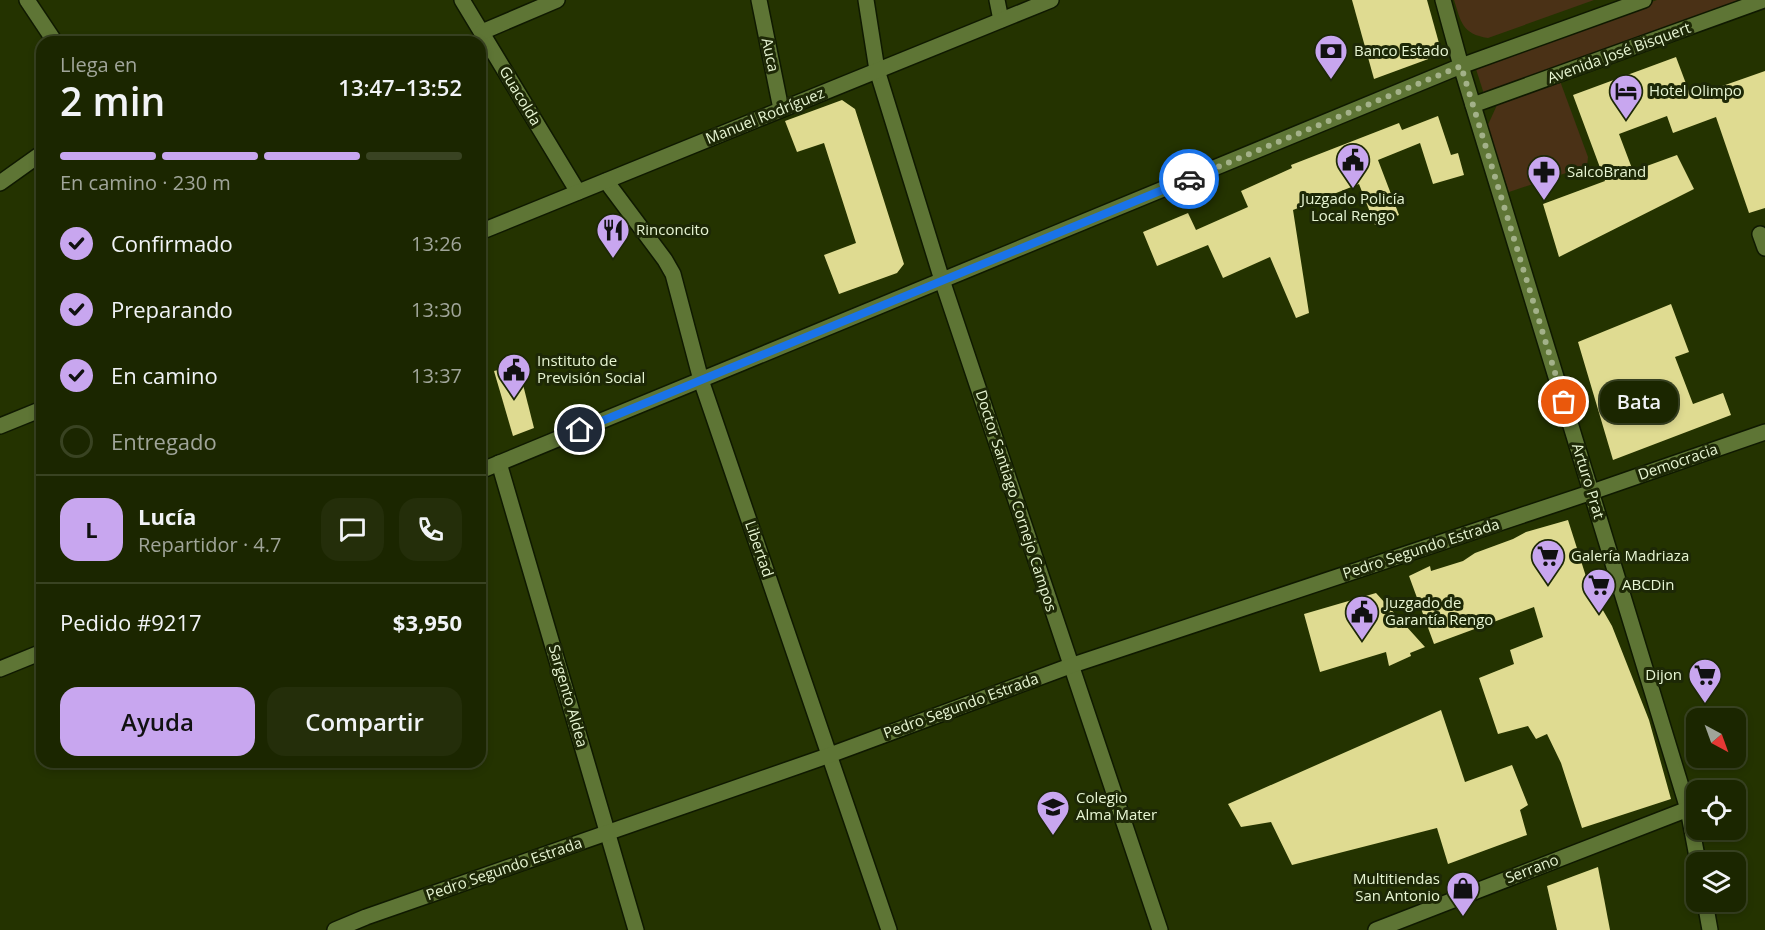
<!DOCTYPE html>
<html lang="es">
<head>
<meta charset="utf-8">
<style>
	body { margin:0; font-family:"Open Sans",sans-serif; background:#242e0a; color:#f1f3f6; height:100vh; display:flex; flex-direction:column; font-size:22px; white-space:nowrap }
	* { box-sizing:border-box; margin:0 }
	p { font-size:20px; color:#a0a599 }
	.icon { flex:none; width:33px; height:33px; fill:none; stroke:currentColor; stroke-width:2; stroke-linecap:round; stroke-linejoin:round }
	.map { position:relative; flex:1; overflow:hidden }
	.panel { position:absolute; left:36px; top:36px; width:450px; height:732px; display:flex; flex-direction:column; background:#1b2600; border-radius:18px; box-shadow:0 3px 9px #0003,0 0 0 2px #394322 }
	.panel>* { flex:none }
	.needle { width:39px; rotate:139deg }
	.buttons { position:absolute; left:1686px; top:708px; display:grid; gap:12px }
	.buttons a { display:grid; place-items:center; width:60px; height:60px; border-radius:12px; background:#1b2600; box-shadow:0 3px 9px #0003,0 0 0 2px #394322; font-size:30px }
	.pin { position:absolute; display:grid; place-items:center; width:51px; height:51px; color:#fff; margin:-26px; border:3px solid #fff; border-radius:50%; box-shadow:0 2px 6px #0007 }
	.courier { position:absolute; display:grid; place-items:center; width:60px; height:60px; margin:-30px; border:4px solid #1a73e8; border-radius:50%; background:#fff; color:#222; box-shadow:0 2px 8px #0007 }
	.bubble { position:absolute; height:42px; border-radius:18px; background:#1b2600; box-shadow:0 3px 9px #0003,0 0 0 2px #394322; font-size:20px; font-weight:600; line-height:42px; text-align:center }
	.head em { font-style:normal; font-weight:600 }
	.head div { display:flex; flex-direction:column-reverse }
	.head { display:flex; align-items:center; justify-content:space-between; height:102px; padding:0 24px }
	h1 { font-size:39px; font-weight:600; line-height:45px }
	.bar { display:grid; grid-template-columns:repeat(4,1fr); gap:9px 6px; align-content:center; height:72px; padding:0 24px }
	.bar i { height:8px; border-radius:4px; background:#394322 }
	.bar .active { background:#c8a6ef }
	.bar p { grid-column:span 4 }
	.line { display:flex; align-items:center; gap:15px; padding:0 24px; border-top:2px solid #394322 }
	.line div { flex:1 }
	.round { display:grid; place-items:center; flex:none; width:63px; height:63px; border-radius:18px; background:#242e0a }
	ol { padding:0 24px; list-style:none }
	li { display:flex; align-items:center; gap:18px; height:66px }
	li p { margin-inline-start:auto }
	li .icon { padding:6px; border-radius:50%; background:#c8a6ef; color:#111; stroke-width:4 }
	li:last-child { color:#a0a599 }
	li i { width:33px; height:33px; border:3px solid #394322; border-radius:50% }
	.action { display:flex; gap:12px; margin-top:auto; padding:12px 24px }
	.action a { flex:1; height:69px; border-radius:18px; background:#c8a6ef; color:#111; font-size:24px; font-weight:600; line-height:69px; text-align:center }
	.action a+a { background:#242e0a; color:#f1f3f6 }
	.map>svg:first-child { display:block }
	.green { fill:#4a3116 }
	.building { fill:#dfdb91 }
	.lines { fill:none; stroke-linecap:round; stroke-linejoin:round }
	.street-casing { stroke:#0f1900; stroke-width:18 }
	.secondary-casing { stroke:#0f1900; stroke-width:18 }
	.street { stroke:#5e7535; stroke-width:15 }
	.secondary { stroke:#5e7535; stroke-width:15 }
	.done { stroke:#a3b189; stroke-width:6; stroke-dasharray:0 10.8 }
	.route { stroke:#1a73e8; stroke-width:8 }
	.labels { text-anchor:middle; stroke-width:6; stroke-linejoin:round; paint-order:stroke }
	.poi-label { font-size:15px; fill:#e7f5d3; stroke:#1d2806; text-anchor:start }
	.street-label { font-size:15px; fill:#e7f5d3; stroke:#1d2806 }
</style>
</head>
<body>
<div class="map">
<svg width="1765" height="930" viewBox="0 0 1765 930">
	<rect width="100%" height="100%" fill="#243300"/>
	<!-- green -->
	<g class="green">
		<path d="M 1454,0 L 1594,0 L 1488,38 C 1462,34 1461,22 1454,0 Z"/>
		<path d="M 1657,0 L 1744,0 L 1484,94 L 1475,66 Z"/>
		<path d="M 1560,81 L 1588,157 L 1587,166 L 1509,192 L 1487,127 L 1497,105 Z"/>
	</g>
	<!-- building -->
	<g class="building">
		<path d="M 1352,0 L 1427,0 L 1442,54 L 1374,79 Z"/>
		<path d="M 1676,57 L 1691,97 L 1765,71 L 1765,208 L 1749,213 L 1716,117 L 1673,133 L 1667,116 L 1619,134 L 1633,171 L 1677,155 L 1694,189 L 1559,257 L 1543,204 L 1605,181 L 1573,95 Z"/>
		<path d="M 842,100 L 855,109 L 904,264 L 897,273 L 839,294 L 824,255 L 856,243 L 824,143 L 797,152 L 785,121 Z"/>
		<path d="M 1438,116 L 1451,155 L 1458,153 L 1464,175 L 1433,184 L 1420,143 L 1378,160 L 1399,215 L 1375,225 L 1359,184 L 1293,210 L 1309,313 L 1296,318 L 1270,257 L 1223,278 L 1208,245 L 1157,266 L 1143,232 L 1188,213 L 1196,230 L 1248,207 L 1241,191 L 1292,168 L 1291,165 L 1399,123 L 1402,130 Z"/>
		<path d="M 1671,304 L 1689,352 L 1675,357 L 1693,404 L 1723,393 L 1731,415 L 1613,460 L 1578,342 Z"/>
		<path d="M 518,365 L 534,428 L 513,436 L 494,371 Z"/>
		<path d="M 1568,520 L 1589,586 L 1612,626 L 1649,720 L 1671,799 L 1582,828 L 1561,763 L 1547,734 L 1536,739 L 1528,726 L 1498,734 L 1479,678 L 1514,664 L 1510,650 L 1543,637 L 1534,607 L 1434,644 L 1409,576 L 1430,566 L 1431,571 L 1463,561 L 1475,553 L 1513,539 L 1526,532 Z"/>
		<path d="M 1376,593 L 1425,647 L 1410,653 L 1411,656 L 1389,666 L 1386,652 L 1320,672 L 1304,614 Z"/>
		<path d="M 1441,710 L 1465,782 L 1512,765 L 1528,805 L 1520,810 L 1527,835 L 1448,864 L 1437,828 L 1292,865 L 1271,822 L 1241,827 L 1228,804 Z"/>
		<path d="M 1598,867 L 1610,930 L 1557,930 L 1547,886 Z"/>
	</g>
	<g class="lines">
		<defs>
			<g id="street">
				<path d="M 27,0 L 55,42"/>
				<path d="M 462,0 L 578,192"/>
				<path d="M 759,0 L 781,109"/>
				<path d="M 866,0 L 877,70 L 942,280 L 1160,930"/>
				<path d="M 997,0 L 1001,20"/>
				<path d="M 482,32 L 557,0"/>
				<path d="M 606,181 L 665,260 L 673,274 L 701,380 L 889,930"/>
				<path d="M 0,183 L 42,153"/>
				<path d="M 1760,234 L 1765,248"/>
				<path d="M 499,463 L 636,930"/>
				<path d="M 335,930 L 366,917 L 830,755 L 1070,666 L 1592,492 L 1765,432"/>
			</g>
			<g id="secondary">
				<path d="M 1443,0 L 1461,66 L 1688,809 L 1698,862"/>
				<path d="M 1473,105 L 1764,0"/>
				<path d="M 480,232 L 1051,0"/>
				<path d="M 0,426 L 42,409"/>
				<path d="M 480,471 L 1461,66 L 1644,0"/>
				<path d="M 0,669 L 42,652"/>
				<path d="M 1705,902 L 1710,930"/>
				<path d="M 1376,930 L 1688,809"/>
			</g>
		</defs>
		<!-- street casing -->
		<use href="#street" class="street-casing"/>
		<!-- secondary casing -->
		<use href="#secondary" class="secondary-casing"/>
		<!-- street -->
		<use href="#street" class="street"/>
		<!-- secondary -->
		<use href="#secondary" class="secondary"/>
	</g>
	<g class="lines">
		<!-- done -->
		<path class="done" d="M 1189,179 L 1461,66 L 1564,402"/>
		<!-- route -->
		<path class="route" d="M 580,430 L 1189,179"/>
	</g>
	<!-- icons -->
	<defs>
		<symbol id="bank-pin" viewBox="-11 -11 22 30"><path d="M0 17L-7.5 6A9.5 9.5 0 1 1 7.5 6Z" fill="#c8a6ef" stroke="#1d2806"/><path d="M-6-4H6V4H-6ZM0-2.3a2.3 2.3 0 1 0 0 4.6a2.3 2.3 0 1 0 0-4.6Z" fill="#111"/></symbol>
		<symbol id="hotel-pin" viewBox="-11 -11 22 30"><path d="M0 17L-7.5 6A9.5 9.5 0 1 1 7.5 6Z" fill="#c8a6ef" stroke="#1d2806"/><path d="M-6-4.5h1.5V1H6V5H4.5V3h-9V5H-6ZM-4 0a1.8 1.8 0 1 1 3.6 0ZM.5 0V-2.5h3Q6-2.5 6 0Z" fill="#111"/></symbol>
		<symbol id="civic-pin" viewBox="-11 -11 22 30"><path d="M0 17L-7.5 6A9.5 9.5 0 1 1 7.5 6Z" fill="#c8a6ef" stroke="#1d2806"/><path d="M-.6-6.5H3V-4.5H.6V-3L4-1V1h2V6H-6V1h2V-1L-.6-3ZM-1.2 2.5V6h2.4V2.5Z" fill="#111"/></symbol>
		<symbol id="pharmacy-pin" viewBox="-11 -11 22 30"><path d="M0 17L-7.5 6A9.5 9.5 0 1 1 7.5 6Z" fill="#c8a6ef" stroke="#1d2806"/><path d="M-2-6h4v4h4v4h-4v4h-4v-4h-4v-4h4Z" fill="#111"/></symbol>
		<symbol id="restaurant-pin" viewBox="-11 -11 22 30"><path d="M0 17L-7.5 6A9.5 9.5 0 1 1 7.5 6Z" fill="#c8a6ef" stroke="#1d2806"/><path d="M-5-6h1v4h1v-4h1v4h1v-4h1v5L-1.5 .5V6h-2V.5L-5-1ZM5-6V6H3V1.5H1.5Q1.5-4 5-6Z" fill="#111"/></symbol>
		<symbol id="supermarket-pin" viewBox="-11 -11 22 30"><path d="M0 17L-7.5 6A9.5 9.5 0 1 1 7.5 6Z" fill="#c8a6ef" stroke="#1d2806"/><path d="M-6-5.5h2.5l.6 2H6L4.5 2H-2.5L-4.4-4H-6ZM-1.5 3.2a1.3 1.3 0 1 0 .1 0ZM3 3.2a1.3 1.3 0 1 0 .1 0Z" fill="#111"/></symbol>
		<symbol id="school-pin" viewBox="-11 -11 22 30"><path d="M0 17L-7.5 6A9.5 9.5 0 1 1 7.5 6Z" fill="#c8a6ef" stroke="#1d2806"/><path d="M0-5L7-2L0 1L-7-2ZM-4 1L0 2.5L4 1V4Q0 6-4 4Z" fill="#111"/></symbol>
		<symbol id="shop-pin" viewBox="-11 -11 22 30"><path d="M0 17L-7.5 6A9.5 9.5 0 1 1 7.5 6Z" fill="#c8a6ef" stroke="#1d2806"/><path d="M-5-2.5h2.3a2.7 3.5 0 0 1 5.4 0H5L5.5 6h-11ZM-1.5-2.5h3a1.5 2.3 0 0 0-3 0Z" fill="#111"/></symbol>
	</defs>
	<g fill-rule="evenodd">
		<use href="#bank-pin" x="1312" y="32" width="38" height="52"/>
		<use href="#hotel-pin" x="1607" y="72" width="38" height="52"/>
		<use href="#civic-pin" x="1334" y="141" width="38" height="52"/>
		<use href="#pharmacy-pin" x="1525" y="153" width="38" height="52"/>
		<use href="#restaurant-pin" x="594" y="211" width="38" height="52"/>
		<use href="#civic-pin" x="495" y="351" width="38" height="52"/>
		<use href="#supermarket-pin" x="1529" y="537" width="38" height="52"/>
		<use href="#supermarket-pin" x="1580" y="566" width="38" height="52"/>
		<use href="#civic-pin" x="1343" y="593" width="38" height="52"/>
		<use href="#supermarket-pin" x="1686" y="656" width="38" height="52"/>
		<use href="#school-pin" x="1034" y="788" width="38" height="52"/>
		<use href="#shop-pin" x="1444" y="869" width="38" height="52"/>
	</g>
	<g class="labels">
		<!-- poi labels -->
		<g class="poi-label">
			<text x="1354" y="56">Banco Estado</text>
			<text x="1649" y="96">Hotel Olimpo</text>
			<text x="1567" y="177">SalcoBrand</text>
			<text x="1353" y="204" text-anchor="middle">Juzgado Policía<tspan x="1353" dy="17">Local Rengo</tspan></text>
			<text x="636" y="235">Rinconcito</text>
			<text x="537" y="366">Instituto de<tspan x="537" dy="17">Previsión Social</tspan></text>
			<text x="1571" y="561">Galería Madriaza</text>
			<text x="1622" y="590">ABCDin</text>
			<text x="1385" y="608">Juzgado de<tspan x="1385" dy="17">Garantía Rengo</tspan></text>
			<text x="1682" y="680" text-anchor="end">Dijon</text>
			<text x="1076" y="803">Colegio<tspan x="1076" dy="17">Alma Mater</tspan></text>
			<text x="1440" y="884" text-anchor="end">Multitiendas<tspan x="1440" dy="17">San Antonio</tspan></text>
		</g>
		<!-- street labels -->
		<g class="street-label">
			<text transform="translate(1619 53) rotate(-20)" y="5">Avenida José Bisquert</text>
			<text transform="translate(770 55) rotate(78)" y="5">Auca</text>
			<text transform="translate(520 96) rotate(59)" y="5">Guacolda</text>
			<text transform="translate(765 116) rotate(-22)" y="5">Manuel Rodríguez</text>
			<text transform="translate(1678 462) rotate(-19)" y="5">Democracia</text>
			<text transform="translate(1588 481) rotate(73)" y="5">Arturo Prat</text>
			<text transform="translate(1016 501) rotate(72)" y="5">Doctor Santiago Cornejo Campos</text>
			<text transform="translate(759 549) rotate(71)" y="5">Libertad</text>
			<text transform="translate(1421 549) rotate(-18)" y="5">Pedro Segundo Estrada</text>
			<text transform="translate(568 696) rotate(74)" y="5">Sargento Aldea</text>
			<text transform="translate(961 706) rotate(-20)" y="5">Pedro Segundo Estrada</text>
			<text transform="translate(504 869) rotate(-19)" y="5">Pedro Segundo Estrada</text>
			<text transform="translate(1532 869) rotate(-21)" y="5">Serrano</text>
		</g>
	</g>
</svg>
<div class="buttons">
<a><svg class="needle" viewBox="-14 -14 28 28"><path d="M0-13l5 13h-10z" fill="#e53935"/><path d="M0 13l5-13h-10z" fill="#a0a599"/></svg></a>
<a><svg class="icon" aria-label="locate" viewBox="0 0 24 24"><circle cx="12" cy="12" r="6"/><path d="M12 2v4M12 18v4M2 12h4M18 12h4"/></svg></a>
<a><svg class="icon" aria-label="layers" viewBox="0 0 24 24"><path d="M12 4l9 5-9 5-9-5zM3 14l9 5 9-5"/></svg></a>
</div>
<div class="pin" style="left:1564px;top:402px;background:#ea580c"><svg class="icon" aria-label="bag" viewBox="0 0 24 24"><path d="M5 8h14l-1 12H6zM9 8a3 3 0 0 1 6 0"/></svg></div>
<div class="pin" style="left:580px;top:430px;background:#1f2937"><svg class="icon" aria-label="home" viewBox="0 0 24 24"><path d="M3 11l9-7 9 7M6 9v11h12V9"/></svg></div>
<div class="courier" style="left:1189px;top:179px"><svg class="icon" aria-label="car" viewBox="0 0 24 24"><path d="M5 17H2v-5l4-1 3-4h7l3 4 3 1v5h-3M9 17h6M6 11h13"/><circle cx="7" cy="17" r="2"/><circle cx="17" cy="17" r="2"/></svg></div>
<div class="bubble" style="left:1600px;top:381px;width:78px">Bata</div>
<section class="panel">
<div class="head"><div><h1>2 min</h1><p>Llega en</p></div><em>13:47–13:52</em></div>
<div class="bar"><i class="active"></i><i class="active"></i><i class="active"></i><i></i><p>En camino · 230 m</p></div>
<ol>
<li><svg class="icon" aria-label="check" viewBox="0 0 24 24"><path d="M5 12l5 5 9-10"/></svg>Confirmado<p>13:26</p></li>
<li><svg class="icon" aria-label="check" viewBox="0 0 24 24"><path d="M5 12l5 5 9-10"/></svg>Preparando<p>13:30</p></li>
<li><svg class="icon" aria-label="check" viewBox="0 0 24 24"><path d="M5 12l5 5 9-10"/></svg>En camino<p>13:37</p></li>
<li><i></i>Entregado</li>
</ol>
<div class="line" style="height:108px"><b class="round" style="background:#c8a6ef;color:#111">L</b><div><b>Lucía</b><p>Repartidor · 4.7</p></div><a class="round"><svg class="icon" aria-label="chat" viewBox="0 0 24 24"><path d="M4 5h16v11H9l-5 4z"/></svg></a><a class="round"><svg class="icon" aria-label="phone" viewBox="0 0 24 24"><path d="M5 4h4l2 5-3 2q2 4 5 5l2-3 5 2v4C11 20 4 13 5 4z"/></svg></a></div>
<div class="line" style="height:78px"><div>Pedido #9217</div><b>$3,950</b></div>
<div class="action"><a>Ayuda</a><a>Compartir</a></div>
</section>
</div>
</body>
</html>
